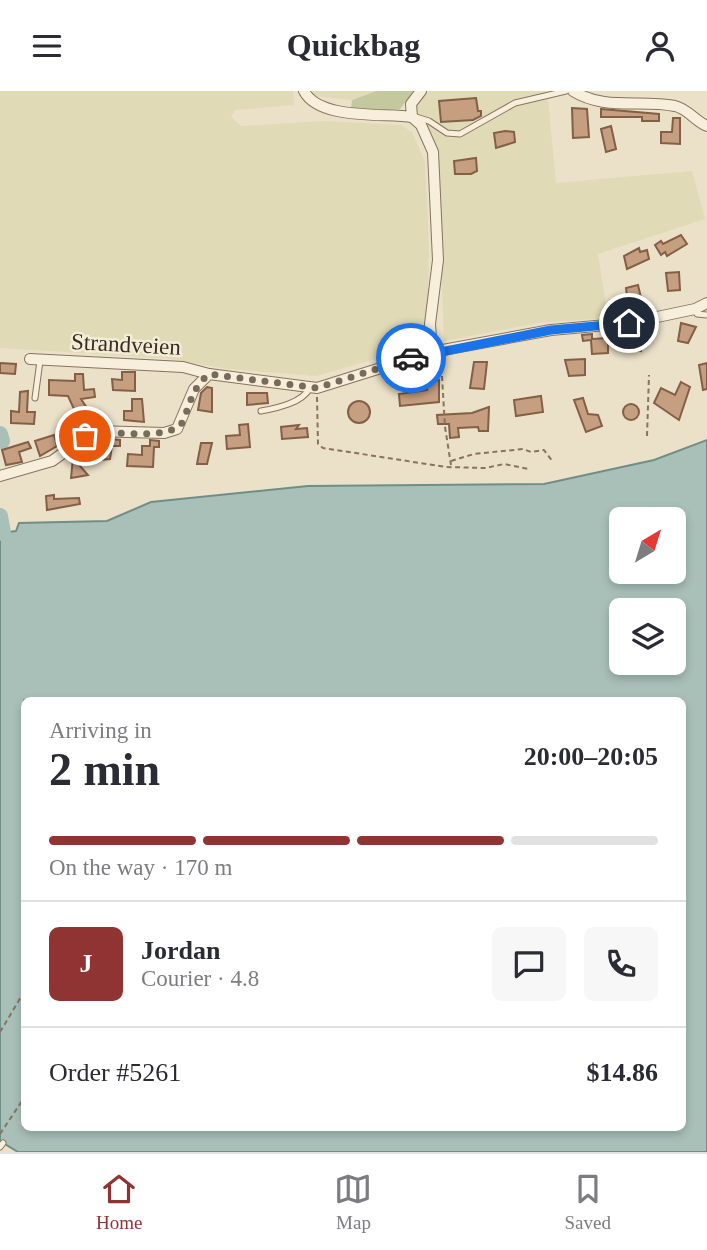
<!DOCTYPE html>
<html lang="en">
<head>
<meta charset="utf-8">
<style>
	body { margin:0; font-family:"Times New Roman",serif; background:#f7f7f7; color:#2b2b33; height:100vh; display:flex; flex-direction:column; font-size:26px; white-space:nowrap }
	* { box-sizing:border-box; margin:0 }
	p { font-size:23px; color:#7c7c81 }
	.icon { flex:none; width:38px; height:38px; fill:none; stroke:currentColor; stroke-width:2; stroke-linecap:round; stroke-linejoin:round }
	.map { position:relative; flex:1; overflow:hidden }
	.drawer { position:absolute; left:21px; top:606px; width:665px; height:434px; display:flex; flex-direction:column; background:#fff; border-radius:10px; box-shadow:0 4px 10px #0003 }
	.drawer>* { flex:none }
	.needle { width:46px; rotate:38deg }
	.controls { position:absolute; left:609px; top:416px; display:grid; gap:14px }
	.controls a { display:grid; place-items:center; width:77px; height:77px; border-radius:10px; background:#fff; box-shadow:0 4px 10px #0003; font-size:35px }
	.pin { position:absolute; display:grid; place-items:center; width:60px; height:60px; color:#fff; margin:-30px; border:4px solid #fff; border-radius:50%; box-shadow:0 2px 7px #0007 }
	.courier { position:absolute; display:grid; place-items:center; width:70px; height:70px; margin:-35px; border:5px solid #1a73e8; border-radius:50%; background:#fff; color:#222; box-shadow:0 2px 9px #0007 }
	.head em { font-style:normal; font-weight:700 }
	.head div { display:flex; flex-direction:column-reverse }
	.head { display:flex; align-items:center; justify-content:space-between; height:119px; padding:0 28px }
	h1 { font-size:46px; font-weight:700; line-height:52px }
	.bar { display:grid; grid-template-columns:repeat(4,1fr); gap:10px 7px; align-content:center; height:84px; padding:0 28px }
	.bar i { height:9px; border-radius:5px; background:#e1e1e2 }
	.bar .current { background:#903433 }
	.bar p { grid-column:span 4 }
	.line { display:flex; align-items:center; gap:18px; padding:0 28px; border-top:2px solid #e1e1e2 }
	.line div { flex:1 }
	.round { display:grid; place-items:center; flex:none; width:74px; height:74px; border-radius:10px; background:#f7f7f7 }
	header { display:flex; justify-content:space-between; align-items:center; height:91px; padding:0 28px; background:#fff; font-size:32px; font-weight:700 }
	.tabs { display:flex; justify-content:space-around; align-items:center; height:98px; border-top:2px solid #e1e1e2; background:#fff; font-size:19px; color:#7c7c81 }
	.tabs a { display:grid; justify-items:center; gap:4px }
	.tabs .current { color:#903433 }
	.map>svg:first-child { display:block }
	.farmland { fill:#e0dab6 }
	.green { fill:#c3c99c }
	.water { fill:#a9c0b9; stroke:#708e87; stroke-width:2; fill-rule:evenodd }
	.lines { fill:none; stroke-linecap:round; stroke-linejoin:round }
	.river { stroke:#a9c0b9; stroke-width:16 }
	.building { fill:#c69f81; stroke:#835f46; stroke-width:2 }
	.service-casing { stroke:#86745e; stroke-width:7 }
	.minor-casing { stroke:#86745e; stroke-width:12 }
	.path { stroke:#86745e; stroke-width:2; stroke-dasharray:5 3.5; stroke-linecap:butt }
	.service { stroke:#f7efdb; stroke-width:5 }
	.minor { stroke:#f7efdb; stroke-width:10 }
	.done { stroke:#776b5b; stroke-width:7; stroke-dasharray:0 12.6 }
	.route { stroke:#1a73e8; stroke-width:9 }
	.labels { text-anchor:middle; stroke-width:5; stroke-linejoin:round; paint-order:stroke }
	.street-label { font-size:23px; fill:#382c21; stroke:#f3ecd7 }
</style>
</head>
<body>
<header><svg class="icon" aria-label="menu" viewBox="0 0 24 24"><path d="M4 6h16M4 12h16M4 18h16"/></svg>Quickbag<svg class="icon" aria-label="person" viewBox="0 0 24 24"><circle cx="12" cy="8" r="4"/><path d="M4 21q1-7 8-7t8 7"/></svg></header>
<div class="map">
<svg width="707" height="1061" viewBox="0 0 707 1061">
	<rect width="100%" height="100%" fill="#ebe1c8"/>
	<!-- farmland -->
	<g class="farmland">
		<path d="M 0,0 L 293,0 L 294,14 L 235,19 L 231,26 L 241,35 L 324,30 L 401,34 L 412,41 L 425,71 L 429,156 L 427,253 L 316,285 L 228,278 L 164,267 L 0,257 Z"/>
		<path d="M 312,0 L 374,0 L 351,9 L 314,5 Z"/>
		<path d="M 429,0 L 547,0 L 547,7 L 528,13 L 548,8 L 556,92 L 692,80 L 705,128 L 598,163 L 608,227 L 539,232 L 444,250 L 438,79 L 430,41 L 415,21 L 418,9 Z"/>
	</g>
	<!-- green -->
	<path class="green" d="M 376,0 L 414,0 L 400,18 L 351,18 L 352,9 Z"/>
	<!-- water -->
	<path class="water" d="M 707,349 L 707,1061 L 18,1061 L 0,1050 L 0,442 L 16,440 L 19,432 L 107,430 L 151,411 L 308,395 L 544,393 L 654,369 ZM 621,429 L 674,429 L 674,481 L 621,481 ZM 621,520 L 674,520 L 674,572 L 621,572 ZM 24,609 L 682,609 L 682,1036 L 24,1036 Z"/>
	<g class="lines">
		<!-- river -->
		<g class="river">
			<path d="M 0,343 L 2,350"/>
			<path d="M 0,425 L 3,442"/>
		</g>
	</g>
	<!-- building -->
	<g class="building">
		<path d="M 476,7 L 478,20 L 481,20 L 481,25 L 473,29 L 441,31 L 439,10 Z"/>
		<path d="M 572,17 L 587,18 L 589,46 L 573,47 Z"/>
		<path d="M 601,18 L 659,23 L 659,30 L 642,30 L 642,26 L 601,26 Z"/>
		<path d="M 673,27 L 680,27 L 680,53 L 661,52 L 661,41 L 672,41 Z"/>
		<path d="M 611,35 L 616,58 L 606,61 L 601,38 Z"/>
		<path d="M 505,40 L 514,41 L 515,51 L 496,57 L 494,42 Z"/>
		<path d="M 476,67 L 477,80 L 471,83 L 455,83 L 454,70 Z"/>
		<path d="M 681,144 L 687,153 L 667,165 L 665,161 L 661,164 L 655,154 L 661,150 L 663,153 Z"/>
		<path d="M 639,157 L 640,161 L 647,159 L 649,168 L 627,178 L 624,165 Z"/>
		<path d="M 679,181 L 680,199 L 668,200 L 666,182 Z"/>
		<path d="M 638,194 L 642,211 L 629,214 L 631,223 L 621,225 L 619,215 L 628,213 L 626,197 Z"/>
		<path d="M 681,232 L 696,236 L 688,252 L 678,250 Z"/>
		<path d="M 645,237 L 646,255 L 641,255 L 641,260 L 623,257 L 622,245 L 638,245 L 637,238 Z"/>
		<path d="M 592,243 L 592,248 L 608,247 L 608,262 L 592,263 L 591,249 L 583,250 L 582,244 Z"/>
		<path d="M 585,268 L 585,284 L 569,285 L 565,269 Z"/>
		<path d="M 474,271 L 487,271 L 484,298 L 470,297 Z"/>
		<path d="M 0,272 L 16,273 L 15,283 L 0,282 Z"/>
		<path d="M 707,272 L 707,298 L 703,299 L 699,274 Z"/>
		<path d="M 122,281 L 135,281 L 135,300 L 113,299 L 112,288 L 122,289 Z"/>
		<path d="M 75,283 L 83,283 L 84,299 L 94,298 L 95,306 L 81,308 L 93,326 L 81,333 L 68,305 L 49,304 L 49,289 L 75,290 Z"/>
		<path d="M 439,289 L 439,311 L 400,315 L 399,303 L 427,299 L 428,290 Z"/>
		<path d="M 681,291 L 690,296 L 679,329 L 654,312 L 661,297 L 675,304 Z"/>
		<path d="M 207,296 L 212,297 L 212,321 L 198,319 L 201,302 Z"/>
		<path d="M 28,300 L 27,321 L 35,321 L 34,333 L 11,332 L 11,320 L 19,321 L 20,301 Z"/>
		<path d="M 247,302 L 267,302 L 268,312 L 247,314 Z"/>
		<path d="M 541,305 L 543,321 L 516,325 L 514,309 Z"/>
		<path d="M 583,307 L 588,323 L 598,324 L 602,335 L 586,341 L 574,309 Z"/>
		<path d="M 132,308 L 142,308 L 144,331 L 124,329 L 124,320 L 132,320 Z"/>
		<circle cx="359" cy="321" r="11"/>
		<circle cx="631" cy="321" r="8"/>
		<path d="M 489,316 L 488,340 L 479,340 L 478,336 L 458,337 L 459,346 L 450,347 L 449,333 L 438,333 L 437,324 L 472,322 Z"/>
		<path d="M 248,333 L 250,356 L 227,358 L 226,345 L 240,344 L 239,334 Z"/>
		<path d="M 299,334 L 296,338 L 307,337 L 308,346 L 282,348 L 281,336 Z"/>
		<path d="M 54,344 L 57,355 L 40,365 L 35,350 Z"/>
		<path d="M 110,348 L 120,349 L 120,355 L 112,355 L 110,368 L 90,370 L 90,355 L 110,354 Z"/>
		<path d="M 150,349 L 159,350 L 159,356 L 154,356 L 153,376 L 127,375 L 128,363 L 142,364 L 142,355 L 150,355 Z"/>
		<path d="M 28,351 L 31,357 L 19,361 L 22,371 L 6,374 L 2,359 Z"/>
		<path d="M 201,352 L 212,352 L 207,373 L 197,373 Z"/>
		<path d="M 73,367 L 88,384 L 71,387 Z"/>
		<path d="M 54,404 L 54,408 L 79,407 L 80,413 L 47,419 L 46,405 Z"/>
	</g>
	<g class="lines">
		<defs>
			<g id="service">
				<path d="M 416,26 L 429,30 L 447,42 L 460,43 L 515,12 L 566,0"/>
				<path d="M 695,218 L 697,223 L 707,224"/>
				<path d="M 35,307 L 40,270"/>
				<path d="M 261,320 C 277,317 302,312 310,297"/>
				<path d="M 0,1056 L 3,1052"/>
			</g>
			<g id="minor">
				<path d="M 304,0 C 319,29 382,22 412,26 L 411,13 L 421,0"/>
				<path d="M 573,0 C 605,20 641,8 675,15 C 688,18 695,30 707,35"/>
				<path d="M 412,26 L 421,34 L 433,61 L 438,169 L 430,233 L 432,261"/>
				<path d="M 30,268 L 183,276 L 209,283"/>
				<path d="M 0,385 L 52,370 L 94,340 L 164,342 L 177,338 L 194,298 L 209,283 L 317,297 L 432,261 L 551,239 L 629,232 L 695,218 L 707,212"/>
			</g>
		</defs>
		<!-- service casing -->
		<use href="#service" class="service-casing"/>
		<!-- minor casing -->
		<use href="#minor" class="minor-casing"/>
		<!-- path -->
		<g class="path">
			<path d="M 441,268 L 445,336 L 451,374"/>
			<path d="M 317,306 L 318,353 L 323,357 L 446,376 L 485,377 L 504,373 L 528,378"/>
			<path d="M 647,345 L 649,284"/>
			<path d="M 451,370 L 474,363 L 523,358 L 531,361 L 544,359 L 553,371"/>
			<path d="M 0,941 L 24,901"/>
			<path d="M 0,1043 L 24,1007"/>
		</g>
		<!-- service -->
		<use href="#service" class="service"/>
		<!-- minor -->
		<use href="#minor" class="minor"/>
	</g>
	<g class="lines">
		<!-- done -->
		<path class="done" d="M 85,345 L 94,340 C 114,341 174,350 183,330 C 191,311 192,297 209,283 L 317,297 L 411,267"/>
		<!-- route -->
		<path class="route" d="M 411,267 L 551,239 L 629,232"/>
	</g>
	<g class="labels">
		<!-- street labels -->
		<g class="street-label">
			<text transform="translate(126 253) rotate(3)" y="8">Strandveien</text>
		</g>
	</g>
</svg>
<div class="controls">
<a><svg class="needle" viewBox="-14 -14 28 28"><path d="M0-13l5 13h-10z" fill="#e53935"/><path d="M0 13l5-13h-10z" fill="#7c7c81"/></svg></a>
<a><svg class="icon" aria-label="layers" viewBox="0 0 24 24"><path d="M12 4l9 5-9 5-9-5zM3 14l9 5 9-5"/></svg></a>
</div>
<div class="pin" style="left:85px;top:345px;background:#ea580c"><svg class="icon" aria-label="bag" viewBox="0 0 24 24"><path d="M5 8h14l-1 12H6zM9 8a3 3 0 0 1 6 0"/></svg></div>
<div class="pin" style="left:629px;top:232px;background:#1f2937"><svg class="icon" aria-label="home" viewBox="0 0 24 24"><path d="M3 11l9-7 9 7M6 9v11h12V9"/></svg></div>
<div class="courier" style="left:411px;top:267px"><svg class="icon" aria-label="car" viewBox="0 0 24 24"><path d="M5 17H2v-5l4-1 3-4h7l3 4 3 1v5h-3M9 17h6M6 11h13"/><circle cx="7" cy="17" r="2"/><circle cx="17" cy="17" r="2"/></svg></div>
<section class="drawer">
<div class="head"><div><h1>2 min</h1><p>Arriving in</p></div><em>20:00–20:05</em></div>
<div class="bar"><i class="current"></i><i class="current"></i><i class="current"></i><i></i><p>On the way · 170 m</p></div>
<div class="line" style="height:126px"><b class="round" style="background:#903433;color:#fff">J</b><div><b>Jordan</b><p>Courier · 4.8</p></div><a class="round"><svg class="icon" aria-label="chat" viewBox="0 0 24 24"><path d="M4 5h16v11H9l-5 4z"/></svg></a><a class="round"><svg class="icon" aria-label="phone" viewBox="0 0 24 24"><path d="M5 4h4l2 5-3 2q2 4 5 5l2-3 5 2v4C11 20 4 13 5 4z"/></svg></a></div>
<div class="line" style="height:91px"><div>Order #5261</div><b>$14.86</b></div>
</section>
</div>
<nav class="tabs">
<a class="current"><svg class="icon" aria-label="home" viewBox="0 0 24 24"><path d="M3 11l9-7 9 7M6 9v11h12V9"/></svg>Home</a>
<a><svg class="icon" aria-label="map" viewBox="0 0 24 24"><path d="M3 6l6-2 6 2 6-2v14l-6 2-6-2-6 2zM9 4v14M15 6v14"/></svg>Map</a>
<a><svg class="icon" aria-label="saved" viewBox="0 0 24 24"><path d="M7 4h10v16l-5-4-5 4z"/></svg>Saved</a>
</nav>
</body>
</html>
